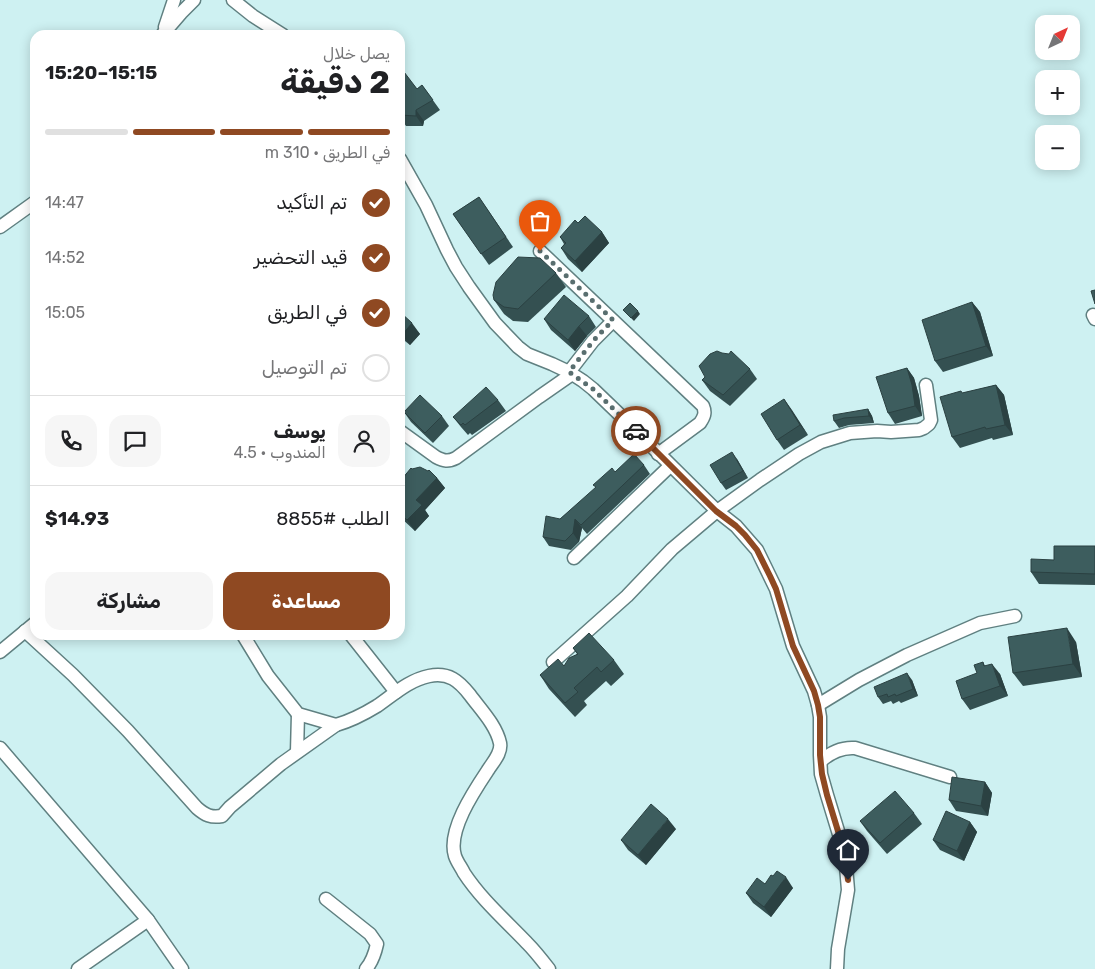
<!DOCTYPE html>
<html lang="ar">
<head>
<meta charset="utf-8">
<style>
	body { margin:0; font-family:Rubik,Vazirmatn,sans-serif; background:#f6f6f6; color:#202124; direction:rtl; height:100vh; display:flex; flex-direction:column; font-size:19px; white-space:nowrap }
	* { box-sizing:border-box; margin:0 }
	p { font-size:16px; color:#757577 }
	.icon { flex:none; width:28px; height:28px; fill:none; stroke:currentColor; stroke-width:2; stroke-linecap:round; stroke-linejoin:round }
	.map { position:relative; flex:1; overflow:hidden; direction:ltr }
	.drawer { position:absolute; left:30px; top:30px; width:375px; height:610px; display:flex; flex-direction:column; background:#fff; border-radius:15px; box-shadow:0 2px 12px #0003; direction:rtl }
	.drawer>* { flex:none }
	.needle { width:32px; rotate:43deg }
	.buttons { position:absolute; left:1035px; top:15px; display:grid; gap:10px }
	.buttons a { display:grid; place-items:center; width:45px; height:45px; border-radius:10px; background:#fff; box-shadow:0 2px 12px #0003; font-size:25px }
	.pin { position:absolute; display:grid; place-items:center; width:42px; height:42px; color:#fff; margin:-51px -21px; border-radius:50% 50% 50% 0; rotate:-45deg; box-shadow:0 0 5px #0007 }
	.pin .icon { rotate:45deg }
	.courier { position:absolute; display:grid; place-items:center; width:50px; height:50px; margin:-25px; border:4px solid #8f4922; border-radius:50%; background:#fff; color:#222; box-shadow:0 1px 6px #0007 }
	.summary em { font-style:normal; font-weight:700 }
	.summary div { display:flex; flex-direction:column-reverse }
	.summary { display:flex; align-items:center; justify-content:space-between; height:85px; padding:0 15px }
	h1 { font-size:32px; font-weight:700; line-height:38px }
	.bar { display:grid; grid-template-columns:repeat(4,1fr); gap:8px 5px; align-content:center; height:60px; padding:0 15px }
	.bar i { height:6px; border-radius:4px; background:#e0e0e0 }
	.bar .selected { background:#8f4922 }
	.bar p { grid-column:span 4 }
	.line { display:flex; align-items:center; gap:12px; padding:0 15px; border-top:1px solid #e0e0e0 }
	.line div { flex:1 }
	.round { display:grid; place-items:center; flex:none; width:52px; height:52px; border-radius:15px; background:#f6f6f6 }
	ol { padding:0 15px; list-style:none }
	li { display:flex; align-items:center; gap:15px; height:55px }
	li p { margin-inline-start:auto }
	li .icon { padding:5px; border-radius:50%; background:#8f4922; color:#fff; stroke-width:4 }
	li:last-child { color:#757577 }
	li i { width:28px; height:28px; border:2px solid #e0e0e0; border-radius:50% }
	.action { display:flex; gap:10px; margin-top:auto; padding:10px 15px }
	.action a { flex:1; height:58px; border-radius:15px; background:#8f4922; color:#fff; font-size:20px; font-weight:700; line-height:58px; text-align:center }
	.action a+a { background:#f6f6f6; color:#202124 }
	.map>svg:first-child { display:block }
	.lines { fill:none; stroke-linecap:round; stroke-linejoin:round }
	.street-casing { stroke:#608081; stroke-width:15 }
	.street { stroke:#fff; stroke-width:12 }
	.wall { fill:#345051 }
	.shaded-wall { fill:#2b4142 }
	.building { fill:#3d5d5e; stroke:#2b4142 }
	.done { stroke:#596e6f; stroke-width:5; stroke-dasharray:0 9 }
	.route { stroke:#8f4922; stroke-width:6 }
</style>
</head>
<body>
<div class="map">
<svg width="1095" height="969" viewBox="0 0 1095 969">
	<rect width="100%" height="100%" fill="#cef1f2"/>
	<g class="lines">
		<defs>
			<g id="street">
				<path d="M 233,0 L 253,16 L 283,35"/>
				<path d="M 165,27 L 174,0"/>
				<path d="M 162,35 L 181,13 L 194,0"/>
				<path d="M 400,159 L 426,205 L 447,250 L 456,267 L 469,287 L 495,323 L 518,347 L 527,354 L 552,364 L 569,372 L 583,381 L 593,389 L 619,414 L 717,511 L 736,526 L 757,550 L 776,589 L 793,646 L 814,691 L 818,705 L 820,717 L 820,755 L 821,774 L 827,795 L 845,854 L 848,890 L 838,949 L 837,969"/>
				<path d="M 0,227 L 35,202"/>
				<path d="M 540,251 L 703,406 C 706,413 704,417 700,423 L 658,454"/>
				<path d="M 1093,315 L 1095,319"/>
				<path d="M 569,372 L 593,341 L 613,321"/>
				<path d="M 400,431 L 436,457 C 444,461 448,462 456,458 L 539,397 L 572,374"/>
				<path d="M 574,558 L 670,466"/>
				<path d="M 25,631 L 73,675 L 128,731 L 197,808 C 205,815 211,818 222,816 L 230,807 L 281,764 L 336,725 C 350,721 364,714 377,706 C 393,695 409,680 429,676 C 449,672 459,681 470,695 C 481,710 496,725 500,743 C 502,753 493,762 488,770 C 474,791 447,831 455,856 C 457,862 461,867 464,873 C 481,899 505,920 527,943 C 535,951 542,960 549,969"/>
				<path d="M 243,635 L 268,676 L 298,714 L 336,725"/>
				<path d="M 351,635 L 396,692"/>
				<path d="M 0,652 L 35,623"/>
				<path d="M 553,662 L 627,596 L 672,549 L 717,511 L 760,480 L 799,454 L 821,442 L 850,433 L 877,431 L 891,432 L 919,430 L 924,428 L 929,424 L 931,420 L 926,385"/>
				<path d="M 818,705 L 859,680 L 907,655 L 980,623 L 1015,616"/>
				<path d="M 0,748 L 148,920 L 182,969"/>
				<path d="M 297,752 L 298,714"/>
				<path d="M 821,761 C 831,752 841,747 855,748 L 950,777"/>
				<path d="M 326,899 L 370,934 L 377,944 C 375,953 372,962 366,969"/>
				<path d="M 78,969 L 148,920"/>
			</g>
		</defs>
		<!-- street casing -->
		<use href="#street" class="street-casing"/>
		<!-- street -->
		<use href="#street" class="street"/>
	</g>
	<!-- wall -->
	<g class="wall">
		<path d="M 400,69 L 417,89 L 422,85 L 440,110 L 424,121 L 423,126 L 406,126 L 400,117 Z"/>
		<path d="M 479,197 L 513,247 L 489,265 L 453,214 Z"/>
		<path d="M 578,223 L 602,232 L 609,243 L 582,272 L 568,259 L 561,248 L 564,244 L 560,237 Z"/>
		<path d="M 556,273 L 566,287 L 528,322 L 513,321 L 504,314 L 494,300 Z"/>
		<path d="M 972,302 L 980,312 L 993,356 L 943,372 L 935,361 Z"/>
		<path d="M 400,312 L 420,334 L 410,345 L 400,337 Z"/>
		<path d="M 589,316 L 596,327 L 587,336 L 575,351 L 551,330 L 544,319 Z"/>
		<path d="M 907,368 L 914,378 L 919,396 L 922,416 L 895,424 L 888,413 Z"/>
		<path d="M 750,369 L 757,379 L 730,406 L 710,391 L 702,380 Z"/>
		<path d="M 996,385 L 1004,395 L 1013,435 L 993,440 L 992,438 L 960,448 L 952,437 L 963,393 Z"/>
		<path d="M 784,399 L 808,435 L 784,450 L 777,440 Z"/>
		<path d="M 498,400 L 506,411 L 472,435 L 470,433 L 468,435 L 461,427 L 453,417 Z"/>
		<path d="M 868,409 L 872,416 L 874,423 L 849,425 L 839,428 L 834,421 Z"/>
		<path d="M 404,412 L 442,416 L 449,426 L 433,443 L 411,422 Z"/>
		<path d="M 737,459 L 748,478 L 726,490 L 721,483 Z"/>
		<path d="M 644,465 L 650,474 L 587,534 L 582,528 L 579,542 L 571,550 L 549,546 L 543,537 L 560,519 L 615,472 Z"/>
		<path d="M 412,469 L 437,478 L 445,488 L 425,510 L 429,516 L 415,531 L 400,517 L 400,488 L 405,483 L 402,479 Z"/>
		<path d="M 1095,546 L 1095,585 L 1039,584 L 1031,572 L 1054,560 Z"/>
		<path d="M 1076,642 L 1082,677 L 1023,686 L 1013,673 Z"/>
		<path d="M 573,648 L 614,660 L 624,674 L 611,686 L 606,681 L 584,701 L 587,705 L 575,717 L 549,689 L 540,675 L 564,666 L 577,654 Z"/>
		<path d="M 983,662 L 985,666 L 1000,674 L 1008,696 L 970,710 L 962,699 Z"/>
		<path d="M 912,680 L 918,696 L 901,703 L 899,701 L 893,704 L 891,701 L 883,704 L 878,697 Z"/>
		<path d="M 985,782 L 992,793 L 988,816 L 956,811 L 949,800 Z"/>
		<path d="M 914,813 L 922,824 L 887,854 L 867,831 L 860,821 Z"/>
		<path d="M 970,822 L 977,832 L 964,861 L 940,850 L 933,840 Z"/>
		<path d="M 676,829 L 646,865 L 628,850 L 621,840 Z"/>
		<path d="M 773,876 L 793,888 L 771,917 L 753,903 L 746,893 L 765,884 Z"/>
	</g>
	<!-- shaded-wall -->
	<g class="shaded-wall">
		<path d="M 416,110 L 424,121 L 423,126 L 416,116 Z"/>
		<path d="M 602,232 L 609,243 L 582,272 L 575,261 Z"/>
		<path d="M 972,302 L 980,312 L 993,356 L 986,346 Z"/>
		<path d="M 638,311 L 640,314 L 634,321 L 631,318 Z"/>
		<path d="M 412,323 L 420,334 L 410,345 L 402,335 Z"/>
		<path d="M 579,326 L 587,336 L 575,351 L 568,340 Z"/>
		<path d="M 907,368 L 914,378 L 919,396 L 922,416 L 915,406 Z"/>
		<path d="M 996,385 L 1004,395 L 1013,435 L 1005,425 Z"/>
		<path d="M 784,399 L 792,410 L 808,435 L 800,425 Z"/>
		<path d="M 868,409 L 872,416 L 874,423 L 869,416 Z"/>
		<path d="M 732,452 L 737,459 L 748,478 L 743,471 Z"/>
		<path d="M 437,478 L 445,488 L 425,510 L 429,516 L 415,531 L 407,520 L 416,500 Z"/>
		<path d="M 575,519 L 582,528 L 579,542 L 573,533 Z"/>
		<path d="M 1067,628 L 1076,642 L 1082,677 L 1073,664 Z"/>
		<path d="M 992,664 L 1000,674 L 1008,696 L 1000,686 Z"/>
		<path d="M 907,673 L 912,680 L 918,696 L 913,689 Z"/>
		<path d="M 985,782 L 992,793 L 988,816 L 981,806 Z"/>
		<path d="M 668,819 L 676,829 L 646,865 L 638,855 Z"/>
		<path d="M 970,822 L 977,832 L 964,861 L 957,851 Z"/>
		<path d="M 786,877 L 793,888 L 771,917 L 764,907 Z"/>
	</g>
	<!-- building -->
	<g class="building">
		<path d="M 401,68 L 417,89 L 422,85 L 433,100 L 416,110 L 416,116 L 400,115 L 400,69 Z"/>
		<path d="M 479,197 L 506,237 L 481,254 L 453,214 Z"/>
		<path d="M 585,216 L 602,232 L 575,261 L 561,248 L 566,243 L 560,237 L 575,220 L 578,223 Z"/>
		<path d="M 518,257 L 540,258 L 556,273 L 518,309 L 504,307 L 494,300 L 493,295 L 496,282 Z"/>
		<path d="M 1095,290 L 1095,304 L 1091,291 Z"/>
		<path d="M 564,295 L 589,316 L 579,326 L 568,340 L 544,319 Z"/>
		<path d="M 972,302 L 986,346 L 935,361 L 922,320 Z"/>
		<path d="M 630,303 L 638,311 L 631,318 L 623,310 Z"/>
		<path d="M 400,312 L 412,323 L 402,335 L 400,333 Z"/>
		<path d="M 717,351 L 722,353 L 729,354 L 731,351 L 750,369 L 723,395 L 702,380 L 705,377 L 699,366 L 710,354 Z"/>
		<path d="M 907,368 L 912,385 L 915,406 L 888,413 L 876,377 Z"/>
		<path d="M 996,385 L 1005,425 L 986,429 L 985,427 L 952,437 L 940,397 L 961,391 L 962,393 Z"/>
		<path d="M 486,387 L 498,400 L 465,425 L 463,423 L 461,425 L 453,417 Z"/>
		<path d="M 420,395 L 442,416 L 425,433 L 404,412 Z"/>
		<path d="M 784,399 L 800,425 L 777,440 L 761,414 Z"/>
		<path d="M 868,409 L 869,416 L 844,418 L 834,421 L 833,415 Z"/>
		<path d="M 732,452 L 743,471 L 721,483 L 710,465 Z"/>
		<path d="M 634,454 L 644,465 L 581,525 L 575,519 L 573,533 L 565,541 L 543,537 L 546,516 L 560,519 L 596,487 L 593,485 L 612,468 L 615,472 Z"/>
		<path d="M 420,467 L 428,471 L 429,470 L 437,478 L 416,500 L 422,505 L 407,520 L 400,514 L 400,488 L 405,482 L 402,479 L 411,468 L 412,469 Z"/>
		<path d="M 1054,546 L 1095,546 L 1095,574 L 1031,572 L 1031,559 L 1054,560 Z"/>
		<path d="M 1067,628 L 1073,664 L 1013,673 L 1008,637 Z"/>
		<path d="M 589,633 L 614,660 L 601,672 L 597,667 L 574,688 L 578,692 L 565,703 L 540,675 L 558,659 L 564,666 L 569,658 L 578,654 L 573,648 Z"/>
		<path d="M 983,662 L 984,666 L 992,664 L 1000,686 L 962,699 L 956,681 L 977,673 L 974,665 Z"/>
		<path d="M 907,673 L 913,689 L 896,696 L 895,694 L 888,697 L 887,694 L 878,697 L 874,687 Z"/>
		<path d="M 952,777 L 985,782 L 981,806 L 949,800 Z"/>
		<path d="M 895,791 L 914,813 L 880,843 L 860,821 Z"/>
		<path d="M 651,804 L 668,819 L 638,855 L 621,840 Z"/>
		<path d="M 946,811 L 970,822 L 957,851 L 933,840 Z"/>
		<path d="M 777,871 L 786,877 L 764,907 L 746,893 L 757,878 L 765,884 L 771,875 L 773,876 Z"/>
	</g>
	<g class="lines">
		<!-- done -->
		<path class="done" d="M 540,251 L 613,320 L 593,341 L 569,372 L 593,389 L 636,431"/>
		<!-- route -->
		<path class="route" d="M 636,431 L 716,511 L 736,526 L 745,535 L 757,550 L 770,576 L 776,589 L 793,646 L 814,691 L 818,705 L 820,717 L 820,755 L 822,774 L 827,795 L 845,854 L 848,880"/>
	</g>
</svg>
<div class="buttons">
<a><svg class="needle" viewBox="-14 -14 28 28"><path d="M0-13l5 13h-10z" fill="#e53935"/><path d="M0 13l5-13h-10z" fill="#757577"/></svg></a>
<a>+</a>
<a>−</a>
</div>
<div class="pin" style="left:540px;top:251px;background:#ea580c"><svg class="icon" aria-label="bag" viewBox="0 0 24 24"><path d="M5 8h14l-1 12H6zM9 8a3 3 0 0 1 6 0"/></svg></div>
<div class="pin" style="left:848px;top:880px;background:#1f2937"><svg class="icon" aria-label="home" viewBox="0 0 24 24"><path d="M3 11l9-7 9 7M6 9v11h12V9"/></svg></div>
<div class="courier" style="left:636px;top:431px"><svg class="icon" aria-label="car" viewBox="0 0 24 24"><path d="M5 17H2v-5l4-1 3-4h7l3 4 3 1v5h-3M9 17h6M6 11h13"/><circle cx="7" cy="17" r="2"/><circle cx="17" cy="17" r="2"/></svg></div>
<section class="drawer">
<div class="summary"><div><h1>2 دقيقة</h1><p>يصل خلال</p></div><em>15:15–15:20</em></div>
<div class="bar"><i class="selected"></i><i class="selected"></i><i class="selected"></i><i></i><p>في الطريق · 310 m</p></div>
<ol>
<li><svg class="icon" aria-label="check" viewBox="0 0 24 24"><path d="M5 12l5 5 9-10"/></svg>تم التأكيد<p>14:47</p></li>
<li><svg class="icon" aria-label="check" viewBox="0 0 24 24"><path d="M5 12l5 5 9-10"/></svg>قيد التحضير<p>14:52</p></li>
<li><svg class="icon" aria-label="check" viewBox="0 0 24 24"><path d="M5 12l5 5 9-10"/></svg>في الطريق<p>15:05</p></li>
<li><i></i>تم التوصيل</li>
</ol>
<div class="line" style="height:90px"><a class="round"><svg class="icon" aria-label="person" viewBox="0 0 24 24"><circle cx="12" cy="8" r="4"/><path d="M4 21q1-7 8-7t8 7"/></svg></a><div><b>يوسف</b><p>المندوب · 4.5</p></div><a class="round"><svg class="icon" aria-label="chat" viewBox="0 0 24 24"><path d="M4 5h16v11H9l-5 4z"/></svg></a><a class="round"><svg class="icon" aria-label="phone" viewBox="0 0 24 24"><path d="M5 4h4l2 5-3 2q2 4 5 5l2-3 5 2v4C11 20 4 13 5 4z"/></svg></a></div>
<div class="line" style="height:65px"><div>الطلب #8855</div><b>$14.93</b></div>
<div class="action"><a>مساعدة</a><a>مشاركة</a></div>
</section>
</div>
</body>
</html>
